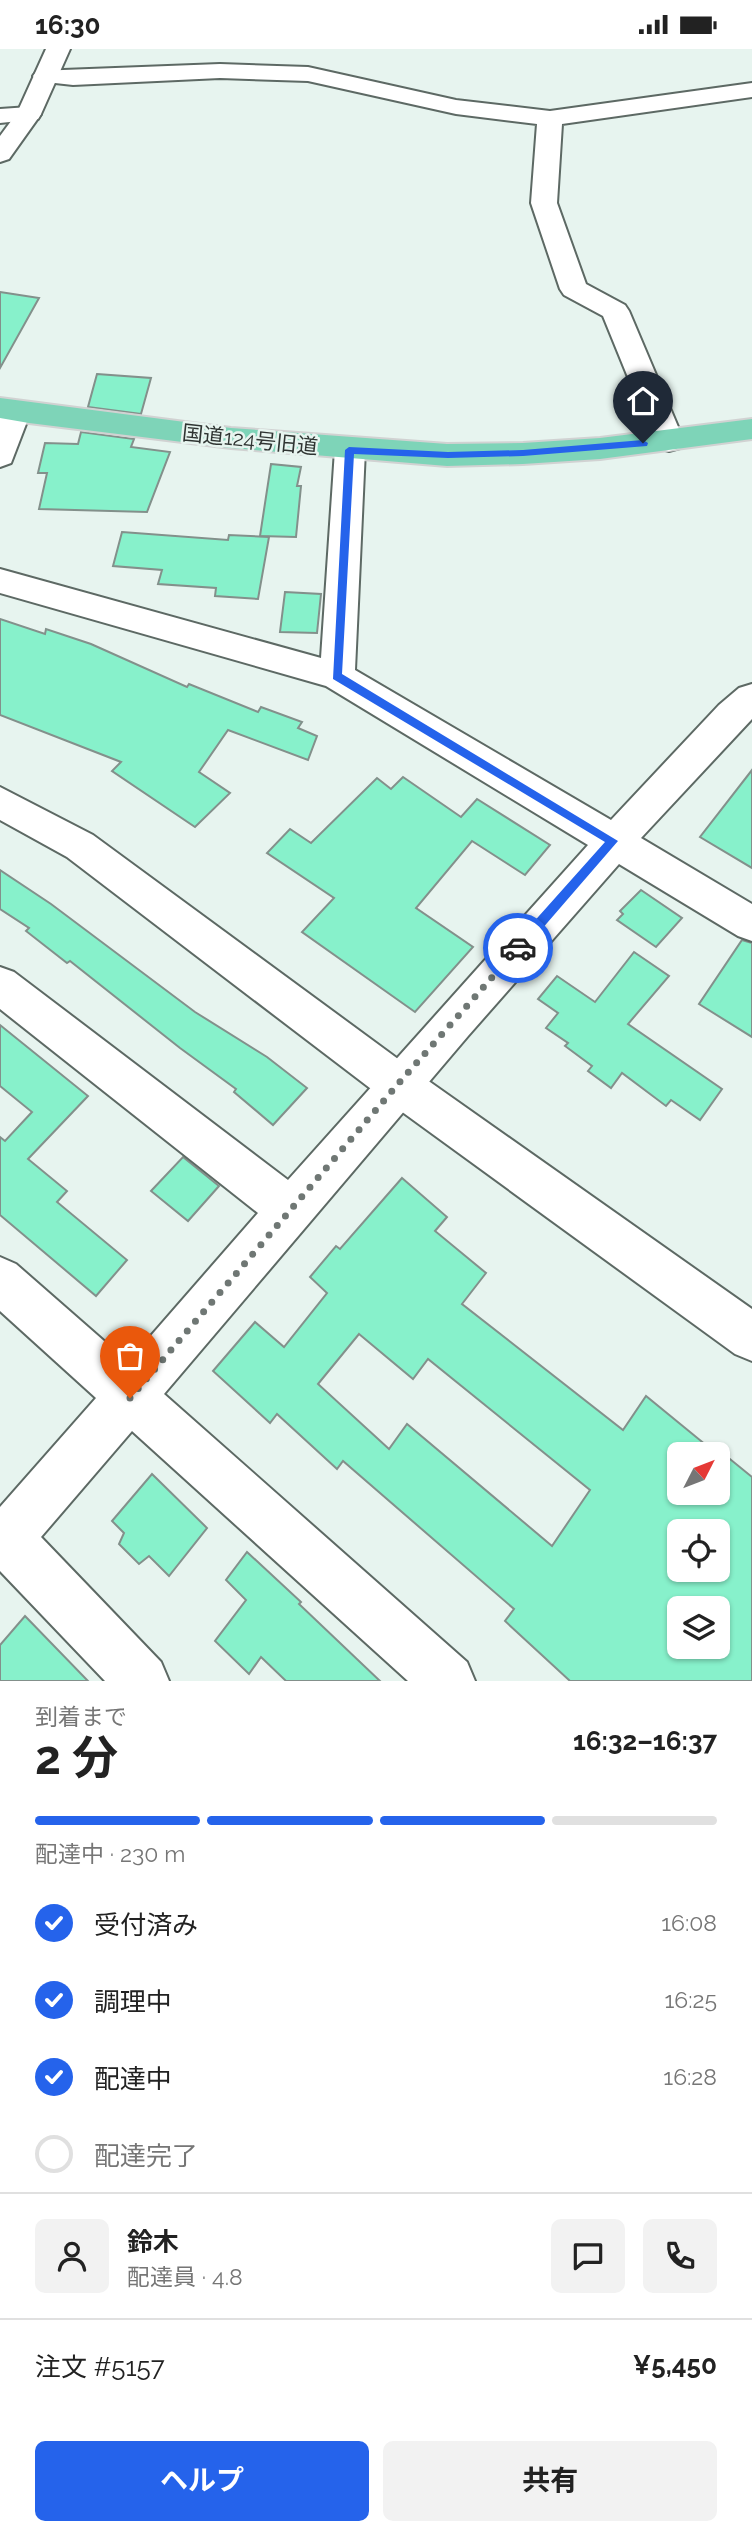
<!DOCTYPE html>
<html lang="ja">
<head>
<meta charset="utf-8">
<style>
	body { margin:0; font-family:Raleway,"Noto Sans JP",sans-serif; background:#f2f2f2; color:#222; height:100vh; display:flex; flex-direction:column; font-size:26px; white-space:nowrap }
	* { box-sizing:border-box; margin:0 }
	p { font-size:23px; color:#767676 }
	.icon { flex:none; width:38px; height:38px; fill:none; stroke:currentColor; stroke-width:2; stroke-linecap:round; stroke-linejoin:round }
	.map { position:relative; height:1632px; overflow:hidden }
	.panel { display:flex; flex-direction:column; background:#fff; flex:1 }
	.panel>* { flex:none }
	.needle { width:46px; rotate:48deg }
	.fabs { position:absolute; left:667px; top:1393px; display:grid; gap:14px }
	.fabs a { display:grid; place-items:center; width:63px; height:63px; border-radius:10px; background:#fff; box-shadow:0 2px 5px #0004; font-size:35px }
	.pin { position:absolute; display:grid; place-items:center; width:60px; height:60px; color:#fff; margin:-72px -30px; border-radius:50% 50% 50% 0; rotate:-45deg; box-shadow:0 0 7px #0007 }
	.pin .icon { rotate:45deg }
	.courier { position:absolute; display:grid; place-items:center; width:70px; height:70px; margin:-35px; border:5px solid #2563eb; border-radius:50%; background:#fff; color:#222; box-shadow:0 2px 9px #0007 }
	.summary em { font-style:normal; font-weight:700 }
	.summary div { display:flex; flex-direction:column-reverse }
	.summary { display:flex; align-items:center; justify-content:space-between; height:119px; padding:0 35px }
	h1 { font-size:46px; font-weight:700; line-height:52px }
	.bar { display:grid; grid-template-columns:repeat(4,1fr); gap:10px 7px; align-content:center; height:84px; padding:0 35px }
	.bar i { height:9px; border-radius:5px; background:#e0e0e0 }
	.bar .active { background:#2563eb }
	.bar p { grid-column:span 4 }
	.line { display:flex; align-items:center; gap:18px; padding:0 35px; border-top:2px solid #e0e0e0 }
	.line div { flex:1 }
	.round { display:grid; place-items:center; flex:none; width:74px; height:74px; border-radius:10px; background:#f2f2f2 }
	ol { padding:0 35px; list-style:none }
	li { display:flex; align-items:center; gap:21px; height:77px }
	li p { margin-inline-start:auto }
	li .icon { padding:7px; border-radius:50%; background:#2563eb; color:#fff; stroke-width:4 }
	li:last-child { color:#767676 }
	li i { width:38px; height:38px; border:4px solid #e0e0e0; border-radius:50% }
	.action { display:flex; gap:14px; margin-top:auto; padding:14px 35px }
	.action a { flex:1; height:80px; border-radius:10px; background:#2563eb; color:#fff; font-size:28px; font-weight:700; line-height:80px; text-align:center }
	.action a+a { background:#f2f2f2; color:#222 }
	.status { display:flex; justify-content:space-between; align-items:center; height:49px; padding:0 35px; background:#fff; direction:ltr }
	.status svg { height:19px; fill:currentColor }
	.map>svg:first-child { display:block }
	.building { fill:#87f1cb; stroke:#83908b; stroke-width:2; fill-rule:evenodd }
	.lines { fill:none; stroke-linecap:round; stroke-linejoin:round }
	.minor-casing { stroke:#5d6964; stroke-width:4 }
	.tertiary-casing { stroke:#5d6964; stroke-width:4 }
	.trunk-casing { stroke:#d1d2d2; stroke-width:4 }
	.minor { fill:#fff; fill-rule:evenodd }
	.tertiary { fill:#fff; fill-rule:evenodd }
	.trunk { fill:#7ed4b8; fill-rule:evenodd }
	.route { fill:#2563eb }
	.done { stroke:#6f7774; stroke-width:7; stroke-dasharray:0 12.6 }
	.labels { text-anchor:middle; stroke-width:5; stroke-linejoin:round; paint-order:stroke }
	.far-street-label { font-size:21px; fill:#2f3432; stroke:#e7f4ef }
</style>
</head>
<body>
<div class="status"><b>16:30</b><svg viewBox="0 0 49 12"><path d="M0 12V9h3v3zM5 12V6h3v6zM10 12V3h3v9zM15 12V0h3v12zM26 1h20v11H26zM47 4h2v5h-2z"/></svg></div>
<div class="map">
<svg width="752" height="1632" viewBox="0 0 752 1632">
	<rect width="100%" height="100%" fill="#e7f4ef"/>
	<!-- building -->
	<g class="building">
		<path d="M 0,243 L 39,249 L 0,319 Z"/>
		<path d="M 97,325 L 151,329 L 141,365 L 88,358 Z"/>
		<path d="M 81,383 L 134,390 L 131,398 L 170,403 L 147,463 L 39,460 L 47,424 L 38,424 L 45,394 L 78,395 Z"/>
		<path d="M 271,415 L 301,418 L 297,437 L 301,437 L 296,488 L 260,487 Z"/>
		<path d="M 122,483 L 228,491 L 229,486 L 269,488 L 258,550 L 215,547 L 216,539 L 158,535 L 162,521 L 113,517 Z"/>
		<path d="M 285,543 L 321,545 L 317,584 L 280,583 Z"/>
		<path d="M 0,570 L 45,585 L 46,580 L 91,595 L 187,638 L 189,635 L 258,663 L 261,658 L 302,673 L 298,679 L 317,687 L 308,711 L 228,681 L 199,723 L 230,744 L 195,778 L 112,722 L 121,713 L 0,666 Z"/>
		<path d="M 752,721 L 752,819 L 700,788 Z"/>
		<path d="M 403,728 L 461,768 L 477,750 L 550,796 L 525,826 L 472,792 L 416,859 L 473,898 L 415,963 L 302,883 L 334,849 L 267,804 L 290,780 L 311,794 L 377,729 L 391,740 Z"/>
		<path d="M 0,821 L 51,855 L 195,963 L 267,1008 L 307,1039 L 273,1076 L 234,1043 L 236,1040 L 180,999 L 70,912 L 67,914 L 26,882 L 29,879 L 0,860 Z"/>
		<path d="M 641,841 L 682,869 L 656,898 L 617,871 L 623,865 L 620,862 Z"/>
		<path d="M 742,891 L 752,894 L 752,988 L 699,955 Z"/>
		<path d="M 634,903 L 669,927 L 628,975 L 722,1040 L 700,1071 L 671,1051 L 666,1057 L 622,1024 L 611,1039 L 588,1022 L 592,1017 L 565,997 L 568,994 L 546,979 L 558,964 L 538,950 L 557,927 L 595,953 Z"/>
		<path d="M 0,976 L 88,1047 L 28,1110 L 67,1142 L 57,1153 L 127,1211 L 96,1247 L 0,1166 L 0,1088 L 5,1092 L 32,1063 L 0,1037 Z"/>
		<path d="M 183,1108 L 219,1137 L 188,1172 L 151,1142 Z"/>
		<path d="M 402,1129 L 447,1168 L 435,1182 L 486,1224 L 462,1255 L 623,1381 L 646,1347 L 723,1410 L 725,1406 L 752,1428 L 752,1632 L 570,1632 L 505,1572 L 514,1560 L 343,1412 L 337,1420 L 277,1365 L 270,1374 L 213,1322 L 255,1273 L 284,1298 L 327,1244 L 310,1228 L 336,1197 L 340,1200 ZM 359,1285 L 413,1330 L 428,1310 L 590,1441 L 552,1497 L 407,1375 L 389,1400 L 318,1335 ZM 679,1405 L 718,1405 L 718,1444 L 679,1444 ZM 679,1482 L 718,1482 L 718,1521 L 679,1521 ZM 679,1559 L 718,1559 L 718,1598 L 679,1598 Z"/>
		<path d="M 152,1425 L 207,1479 L 169,1527 L 149,1507 L 139,1515 L 119,1495 L 124,1484 L 112,1472 Z"/>
		<path d="M 247,1503 L 301,1553 L 299,1555 L 380,1632 L 286,1632 L 261,1608 L 249,1625 L 215,1592 L 246,1551 L 226,1531 Z"/>
		<path d="M 25,1567 L 88,1632 L 0,1632 L 0,1596 Z"/>
	</g>
	<g class="lines">
		<defs>
			<g id="minor">
				<path d="M 220,15 L 308,18 L 456,51 L 550,62 L 752,34 L 752,48 L 562,75 L 557,154 L 586,235 L 625,256 L 629,262 L 684,392 L 680,399 L 669,402 L 658,399 L 654,392 L 603,267 L 564,246 L 560,240 L 531,154 L 537,75 L 456,65 L 308,32 L 220,29 L 73,36 L 37,32 L 33,27 L 37,22 Z"/>
				<path d="M 29,58 L 38,60 L 41,65 L 38,70 L 0,74 L 0,60 Z"/>
				<path d="M 16,352 L 27,355 L 31,362 L 11,414 L 0,418 L 0,365 L 5,355 Z"/>
				<path d="M 350,391 L 361,394 L 365,401 L 355,621 L 611,771 L 719,656 L 739,639 L 752,635 L 752,670 L 641,789 L 752,855 L 752,892 L 738,887 L 619,815 L 468,987 L 164,1345 L 467,1613 L 475,1632 L 408,1632 L 132,1382 L 41,1488 L 161,1613 L 169,1632 L 105,1632 L 0,1522 L 0,1458 L 96,1349 L 0,1262 L 0,1208 L 16,1215 L 128,1313 L 258,1164 L 0,960 L 0,918 L 14,923 L 288,1131 L 588,796 L 326,637 L 0,544 L 0,520 L 321,609 L 335,401 L 339,394 Z"/>
			</g>
			<g id="tertiary">
				<path d="M 46,0 L 70,0 L 41,65 L 9,110 L 0,113 L 0,87 L 17,64 Z"/>
				<path d="M 0,738 L 93,786 L 413,1021 L 752,1260 L 752,1312 L 735,1305 L 383,1049 L 67,808 L 0,771 Z"/>
			</g>
			<path id="trunk" d="M 0,349 L 231,379 L 447,395 L 523,394 L 600,389 L 752,370 L 752,390 L 600,410 L 523,415 L 447,417 L 231,399 L 29,374 L 0,369 Z"/>
		</defs>
		<!-- minor casing -->
		<use href="#minor" class="minor-casing"/>
		<!-- tertiary casing -->
		<use href="#tertiary" class="tertiary-casing"/>
		<!-- trunk casing -->
		<use href="#trunk" class="trunk-casing"/>
		<!-- minor -->
		<use href="#minor" class="minor"/>
		<!-- tertiary -->
		<use href="#tertiary" class="tertiary"/>
		<!-- trunk -->
		<use href="#trunk" class="trunk"/>
	</g>
	<!-- route -->
	<path class="route" d="M 643,391 L 648,394 L 647,397 L 523,407 L 448,409 L 354,405 L 342,625 L 618,792 L 522,903 L 518,904 L 514,903 L 514,895 L 605,793 L 333,630 L 345,401 L 349,398 L 448,403 L 523,401 Z"/>
	<g class="lines">
		<!-- done -->
		<path class="done" d="M 130,1349 L 398,1035 L 518,899"/>
	</g>
	<g class="labels">
		<!-- far-street labels -->
		<g class="far-street-label">
			<text transform="translate(250 391) rotate(6)" y="7">国道124号旧道</text>
		</g>
	</g>
</svg>
<div class="fabs">
<a><svg class="needle" viewBox="-14 -14 28 28"><path d="M0-13l5 13h-10z" fill="#e53935"/><path d="M0 13l5-13h-10z" fill="#767676"/></svg></a>
<a><svg class="icon" aria-label="locate" viewBox="0 0 24 24"><circle cx="12" cy="12" r="6"/><path d="M12 2v4M12 18v4M2 12h4M18 12h4"/></svg></a>
<a><svg class="icon" aria-label="layers" viewBox="0 0 24 24"><path d="M12 4l9 5-9 5-9-5zM3 14l9 5 9-5"/></svg></a>
</div>
<div class="pin" style="left:130px;top:1349px;background:#ea580c"><svg class="icon" aria-label="bag" viewBox="0 0 24 24"><path d="M5 8h14l-1 12H6zM9 8a3 3 0 0 1 6 0"/></svg></div>
<div class="pin" style="left:643px;top:394px;background:#1f2937"><svg class="icon" aria-label="home" viewBox="0 0 24 24"><path d="M3 11l9-7 9 7M6 9v11h12V9"/></svg></div>
<div class="courier" style="left:518px;top:899px"><svg class="icon" aria-label="car" viewBox="0 0 24 24"><path d="M5 17H2v-5l4-1 3-4h7l3 4 3 1v5h-3M9 17h6M6 11h13"/><circle cx="7" cy="17" r="2"/><circle cx="17" cy="17" r="2"/></svg></div>
</div>
<section class="panel">
<div class="summary"><div><h1>2 分</h1><p>到着まで</p></div><em>16:32–16:37</em></div>
<div class="bar"><i class="active"></i><i class="active"></i><i class="active"></i><i></i><p>配達中 · 230 m</p></div>
<ol>
<li><svg class="icon" aria-label="check" viewBox="0 0 24 24"><path d="M5 12l5 5 9-10"/></svg>受付済み<p>16:08</p></li>
<li><svg class="icon" aria-label="check" viewBox="0 0 24 24"><path d="M5 12l5 5 9-10"/></svg>調理中<p>16:25</p></li>
<li><svg class="icon" aria-label="check" viewBox="0 0 24 24"><path d="M5 12l5 5 9-10"/></svg>配達中<p>16:28</p></li>
<li><i></i>配達完了</li>
</ol>
<div class="line" style="height:126px"><a class="round"><svg class="icon" aria-label="person" viewBox="0 0 24 24"><circle cx="12" cy="8" r="4"/><path d="M4 21q1-7 8-7t8 7"/></svg></a><div><b>鈴木</b><p>配達員 · 4.8</p></div><a class="round"><svg class="icon" aria-label="chat" viewBox="0 0 24 24"><path d="M4 5h16v11H9l-5 4z"/></svg></a><a class="round"><svg class="icon" aria-label="phone" viewBox="0 0 24 24"><path d="M5 4h4l2 5-3 2q2 4 5 5l2-3 5 2v4C11 20 4 13 5 4z"/></svg></a></div>
<div class="line" style="height:91px"><div>注文 #5157</div><b>¥5,450</b></div>
<div class="action"><a>ヘルプ</a><a>共有</a></div>
</section>
</body>
</html>
